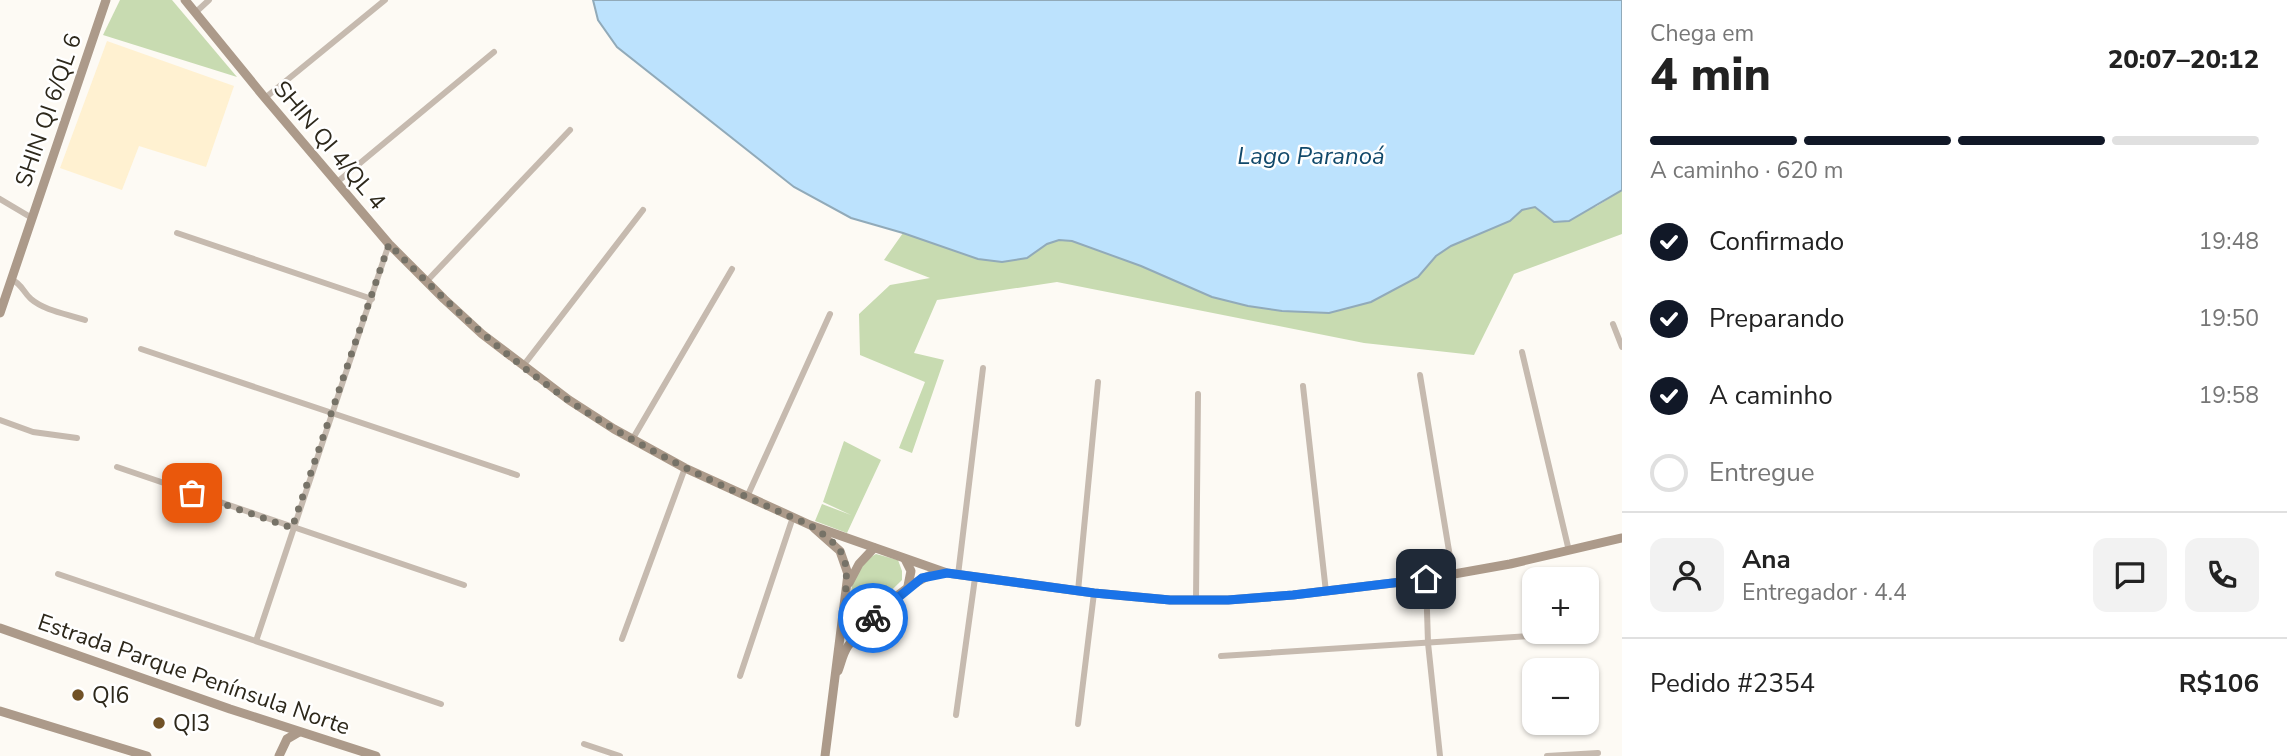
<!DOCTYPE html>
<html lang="pt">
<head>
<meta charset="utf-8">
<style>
	body { margin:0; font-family:"Nunito Sans",sans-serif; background:#f2f2f2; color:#222; height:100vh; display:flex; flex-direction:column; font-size:26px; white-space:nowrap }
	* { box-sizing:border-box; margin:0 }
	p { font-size:23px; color:#767676 }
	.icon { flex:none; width:38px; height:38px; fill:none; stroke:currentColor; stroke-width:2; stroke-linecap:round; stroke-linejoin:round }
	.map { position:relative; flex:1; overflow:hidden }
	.details { display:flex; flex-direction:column; background:#fff; width:665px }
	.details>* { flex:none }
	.buttons { position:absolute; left:1522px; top:567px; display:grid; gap:14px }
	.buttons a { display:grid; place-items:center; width:77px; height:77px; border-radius:14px; background:#fff; box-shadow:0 2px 5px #0004; font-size:35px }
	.pin { position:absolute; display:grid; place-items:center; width:60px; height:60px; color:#fff; margin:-30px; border-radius:14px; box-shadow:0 4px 10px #0006 }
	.courier { position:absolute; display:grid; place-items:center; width:70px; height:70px; margin:-35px; border:5px solid #1a73e8; border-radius:50%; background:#fff; color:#222; box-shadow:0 2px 9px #0007 }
	.headline em { font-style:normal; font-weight:800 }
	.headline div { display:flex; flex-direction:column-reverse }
	.headline { display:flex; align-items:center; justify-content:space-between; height:119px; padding:0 28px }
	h1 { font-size:46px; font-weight:800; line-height:52px }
	.bar { display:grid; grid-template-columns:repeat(4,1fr); gap:10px 7px; align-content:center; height:84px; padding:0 28px }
	.bar i { height:9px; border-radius:5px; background:#e0e0e0 }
	.bar .selected { background:#111827 }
	.bar p { grid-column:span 4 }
	.line { display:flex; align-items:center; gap:18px; padding:0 28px; border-top:2px solid #e0e0e0 }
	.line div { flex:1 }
	.round { display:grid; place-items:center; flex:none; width:74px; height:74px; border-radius:14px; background:#f2f2f2 }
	ol { padding:0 28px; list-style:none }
	li { display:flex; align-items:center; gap:21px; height:77px }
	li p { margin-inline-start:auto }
	li .icon { padding:7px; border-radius:50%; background:#111827; color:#fff; stroke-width:4 }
	li:last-child { color:#767676 }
	li i { width:38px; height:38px; border:4px solid #e0e0e0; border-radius:50% }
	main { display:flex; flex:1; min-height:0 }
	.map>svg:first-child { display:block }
	.built { fill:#fff1d1 }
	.green { fill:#c8dbb1 }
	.water { fill:#bce2fd; stroke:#91aab9; stroke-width:2 }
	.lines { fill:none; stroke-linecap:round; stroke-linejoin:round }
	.street { stroke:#c6baaf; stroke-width:6 }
	.secondary { stroke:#ac9a8a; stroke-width:9 }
	.done { stroke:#767267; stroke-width:7; stroke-dasharray:0 12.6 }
	.route { stroke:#1a73e8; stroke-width:9 }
	.poi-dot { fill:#715227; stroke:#fff; stroke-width:2.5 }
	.labels { text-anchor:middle; stroke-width:5; stroke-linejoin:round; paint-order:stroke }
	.street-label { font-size:23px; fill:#2d281b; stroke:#fff }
	.poi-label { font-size:23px; fill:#2d281b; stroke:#fff; text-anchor:start }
	.water-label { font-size:24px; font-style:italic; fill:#11496b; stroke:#fff }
</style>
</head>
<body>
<main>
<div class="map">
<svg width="1622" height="756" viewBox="0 0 1622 756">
	<rect width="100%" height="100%" fill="#fdfaf4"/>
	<!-- built -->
	<path class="built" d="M 107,41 L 234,86 L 206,167 L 139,146 L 122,190 L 60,168 Z"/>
	<!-- green -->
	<g class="green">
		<path d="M 120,0 L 172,0 L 237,77 L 103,35 Z"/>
		<path d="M 1622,190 L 1622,234 L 1514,274 L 1474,355 L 1364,343 L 1057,282 L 937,300 L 914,353 L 944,360 L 912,453 L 899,448 L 925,382 L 860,355 L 859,314 L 890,285 L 930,278 L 884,260 L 903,233 L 978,259 L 1002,262 L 1027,258 L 1047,244 L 1059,240 L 1072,241 L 1141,266 L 1212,297 L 1248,306 L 1282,311 L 1329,313 L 1371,302 L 1418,277 L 1436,256 L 1451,246 L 1510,221 L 1522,210 L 1535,207 L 1554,222 L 1597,206 Z"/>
		<path d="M 844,441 L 881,460 L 847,533 L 815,521 L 822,504 L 851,515 L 823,502 Z"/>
		<path d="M 876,554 L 898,560 L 902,571 L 902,580 L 869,612 L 859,616 L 852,612 C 847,590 855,565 876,554 Z"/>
	</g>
	<!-- water -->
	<path class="water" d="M 593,0 L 1622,0 L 1622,190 L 1569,221 L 1554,222 L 1535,207 L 1522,210 L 1510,221 L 1451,246 L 1436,256 L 1418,277 L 1371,302 L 1329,313 L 1282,311 L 1248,306 L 1212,297 L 1141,266 L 1072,241 L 1059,240 L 1047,244 L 1027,258 L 1002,262 L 978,259 L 903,233 L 851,218 L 794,187 L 617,47 L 598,20 Z"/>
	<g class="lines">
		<!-- street -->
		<g class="street">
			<path d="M 196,12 L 209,0"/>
			<path d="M 265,98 L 385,0"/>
			<path d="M 336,183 L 494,52"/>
			<path d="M 0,199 L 32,218"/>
			<path d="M 177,233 L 372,299"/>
			<path d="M 11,279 C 22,284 23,292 31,299 C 45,311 68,314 85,320"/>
			<path d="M 426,282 L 570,130"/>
			<path d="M 1613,324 L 1622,347"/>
			<path d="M 141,349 L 517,475"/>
			<path d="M 1522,352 L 1569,551"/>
			<path d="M 523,366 L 643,210"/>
			<path d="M 1420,375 L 1453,575"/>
			<path d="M 1303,386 L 1326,592"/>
			<path d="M 0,420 L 33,432 L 77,438"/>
			<path d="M 632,440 L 732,269"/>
			<path d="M 117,467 L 464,585"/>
			<path d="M 747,497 L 830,314"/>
			<path d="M 58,574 L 441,704"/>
			<path d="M 958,575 L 983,368"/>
			<path d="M 1426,579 L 1428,643 L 1440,756"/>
			<path d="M 1078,591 L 1098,382"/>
			<path d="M 1196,600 L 1198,394"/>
			<path d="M 622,639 L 685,468"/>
			<path d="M 256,641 L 389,244"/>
			<path d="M 1221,656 L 1593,632"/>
			<path d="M 740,676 L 793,517"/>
			<path d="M 956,715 L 975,578"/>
			<path d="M 1078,724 L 1094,593"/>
			<path d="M 584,744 L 620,756"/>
			<path d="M 1547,756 L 1598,753"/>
		</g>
		<!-- secondary -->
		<g class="secondary">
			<path d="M 185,0 L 265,98 L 389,244 L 444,299 L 482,334 L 569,400 L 614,429 L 685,468 L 810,525 L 947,573 L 1094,593 L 1170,600 L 1228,600 L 1293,595 L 1426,579 L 1510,564 L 1622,538"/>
			<path d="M 0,313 L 106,0"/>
			<path d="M 814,528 L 840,551 L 848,574 L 825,756"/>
			<path d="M 905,559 L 911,571 L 908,586"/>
			<path d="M 849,583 L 859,564 L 874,548"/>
			<path d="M 845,606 C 851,617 856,621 870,621"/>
			<path d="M 0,628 L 230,709 L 376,756"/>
			<path d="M 838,671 C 841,663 843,653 848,646 C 865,623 912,576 940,573"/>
			<path d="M 0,711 L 147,756"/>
			<path d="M 279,756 L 287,739 L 299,732"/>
		</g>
	</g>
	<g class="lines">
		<!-- done -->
		<path class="done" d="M 192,493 L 292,528 L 389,244 C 457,314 530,380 614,429 C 677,466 743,496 810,525 C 821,533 836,542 842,554 C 854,577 835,606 857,620 L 870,621 L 873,618"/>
		<!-- route -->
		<path class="route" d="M 873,618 L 922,578 L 947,573 L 1094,593 L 1170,600 L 1228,600 L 1293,595 L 1426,579"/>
	</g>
	<!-- markers -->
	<g class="poi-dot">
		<circle cx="78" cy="695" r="7"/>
		<circle cx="159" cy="723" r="7"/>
	</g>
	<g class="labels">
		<!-- street labels -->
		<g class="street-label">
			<text transform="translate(48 110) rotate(-71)" y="8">SHIN QI 6/QL 6</text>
			<text transform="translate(330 145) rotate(50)" y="8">SHIN QI 4/QL 4</text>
			<text transform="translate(194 674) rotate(19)" y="8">Estrada Parque Península Norte</text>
		</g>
		<!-- poi labels -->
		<g class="poi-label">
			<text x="92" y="703">QI6</text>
			<text x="173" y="731">QI3</text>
		</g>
		<!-- water labels -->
		<g class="water-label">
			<text x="1311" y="164">Lago Paranoá</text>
		</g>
	</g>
</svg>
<div class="buttons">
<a>+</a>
<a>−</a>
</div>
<div class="pin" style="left:192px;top:493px;background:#ea580c"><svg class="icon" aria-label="bag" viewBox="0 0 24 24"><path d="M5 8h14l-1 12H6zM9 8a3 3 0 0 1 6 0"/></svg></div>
<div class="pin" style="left:1426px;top:579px;background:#1f2937"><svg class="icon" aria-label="home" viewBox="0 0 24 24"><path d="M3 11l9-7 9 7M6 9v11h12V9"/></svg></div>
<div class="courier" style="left:873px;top:618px"><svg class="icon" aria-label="bike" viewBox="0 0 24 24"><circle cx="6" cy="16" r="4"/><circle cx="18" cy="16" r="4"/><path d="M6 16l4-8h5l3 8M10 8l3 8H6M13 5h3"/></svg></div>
</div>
<section class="details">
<div class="headline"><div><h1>4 min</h1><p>Chega em</p></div><em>20:07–20:12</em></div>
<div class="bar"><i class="selected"></i><i class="selected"></i><i class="selected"></i><i></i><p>A caminho · 620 m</p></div>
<ol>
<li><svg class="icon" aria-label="check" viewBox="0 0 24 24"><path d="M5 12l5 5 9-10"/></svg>Confirmado<p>19:48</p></li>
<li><svg class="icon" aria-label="check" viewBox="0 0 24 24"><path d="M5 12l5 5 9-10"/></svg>Preparando<p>19:50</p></li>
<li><svg class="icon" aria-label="check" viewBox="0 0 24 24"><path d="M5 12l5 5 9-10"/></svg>A caminho<p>19:58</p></li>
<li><i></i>Entregue</li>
</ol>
<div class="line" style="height:126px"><a class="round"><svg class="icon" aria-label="person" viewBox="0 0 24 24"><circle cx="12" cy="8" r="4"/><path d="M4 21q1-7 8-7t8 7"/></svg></a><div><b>Ana</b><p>Entregador · 4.4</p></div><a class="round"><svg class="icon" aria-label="chat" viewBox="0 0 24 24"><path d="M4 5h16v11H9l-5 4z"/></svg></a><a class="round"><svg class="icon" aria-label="phone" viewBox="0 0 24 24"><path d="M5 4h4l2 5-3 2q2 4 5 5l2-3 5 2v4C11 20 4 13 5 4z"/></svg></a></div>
<div class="line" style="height:91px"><div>Pedido #2354</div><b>R$106</b></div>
</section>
</main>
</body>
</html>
